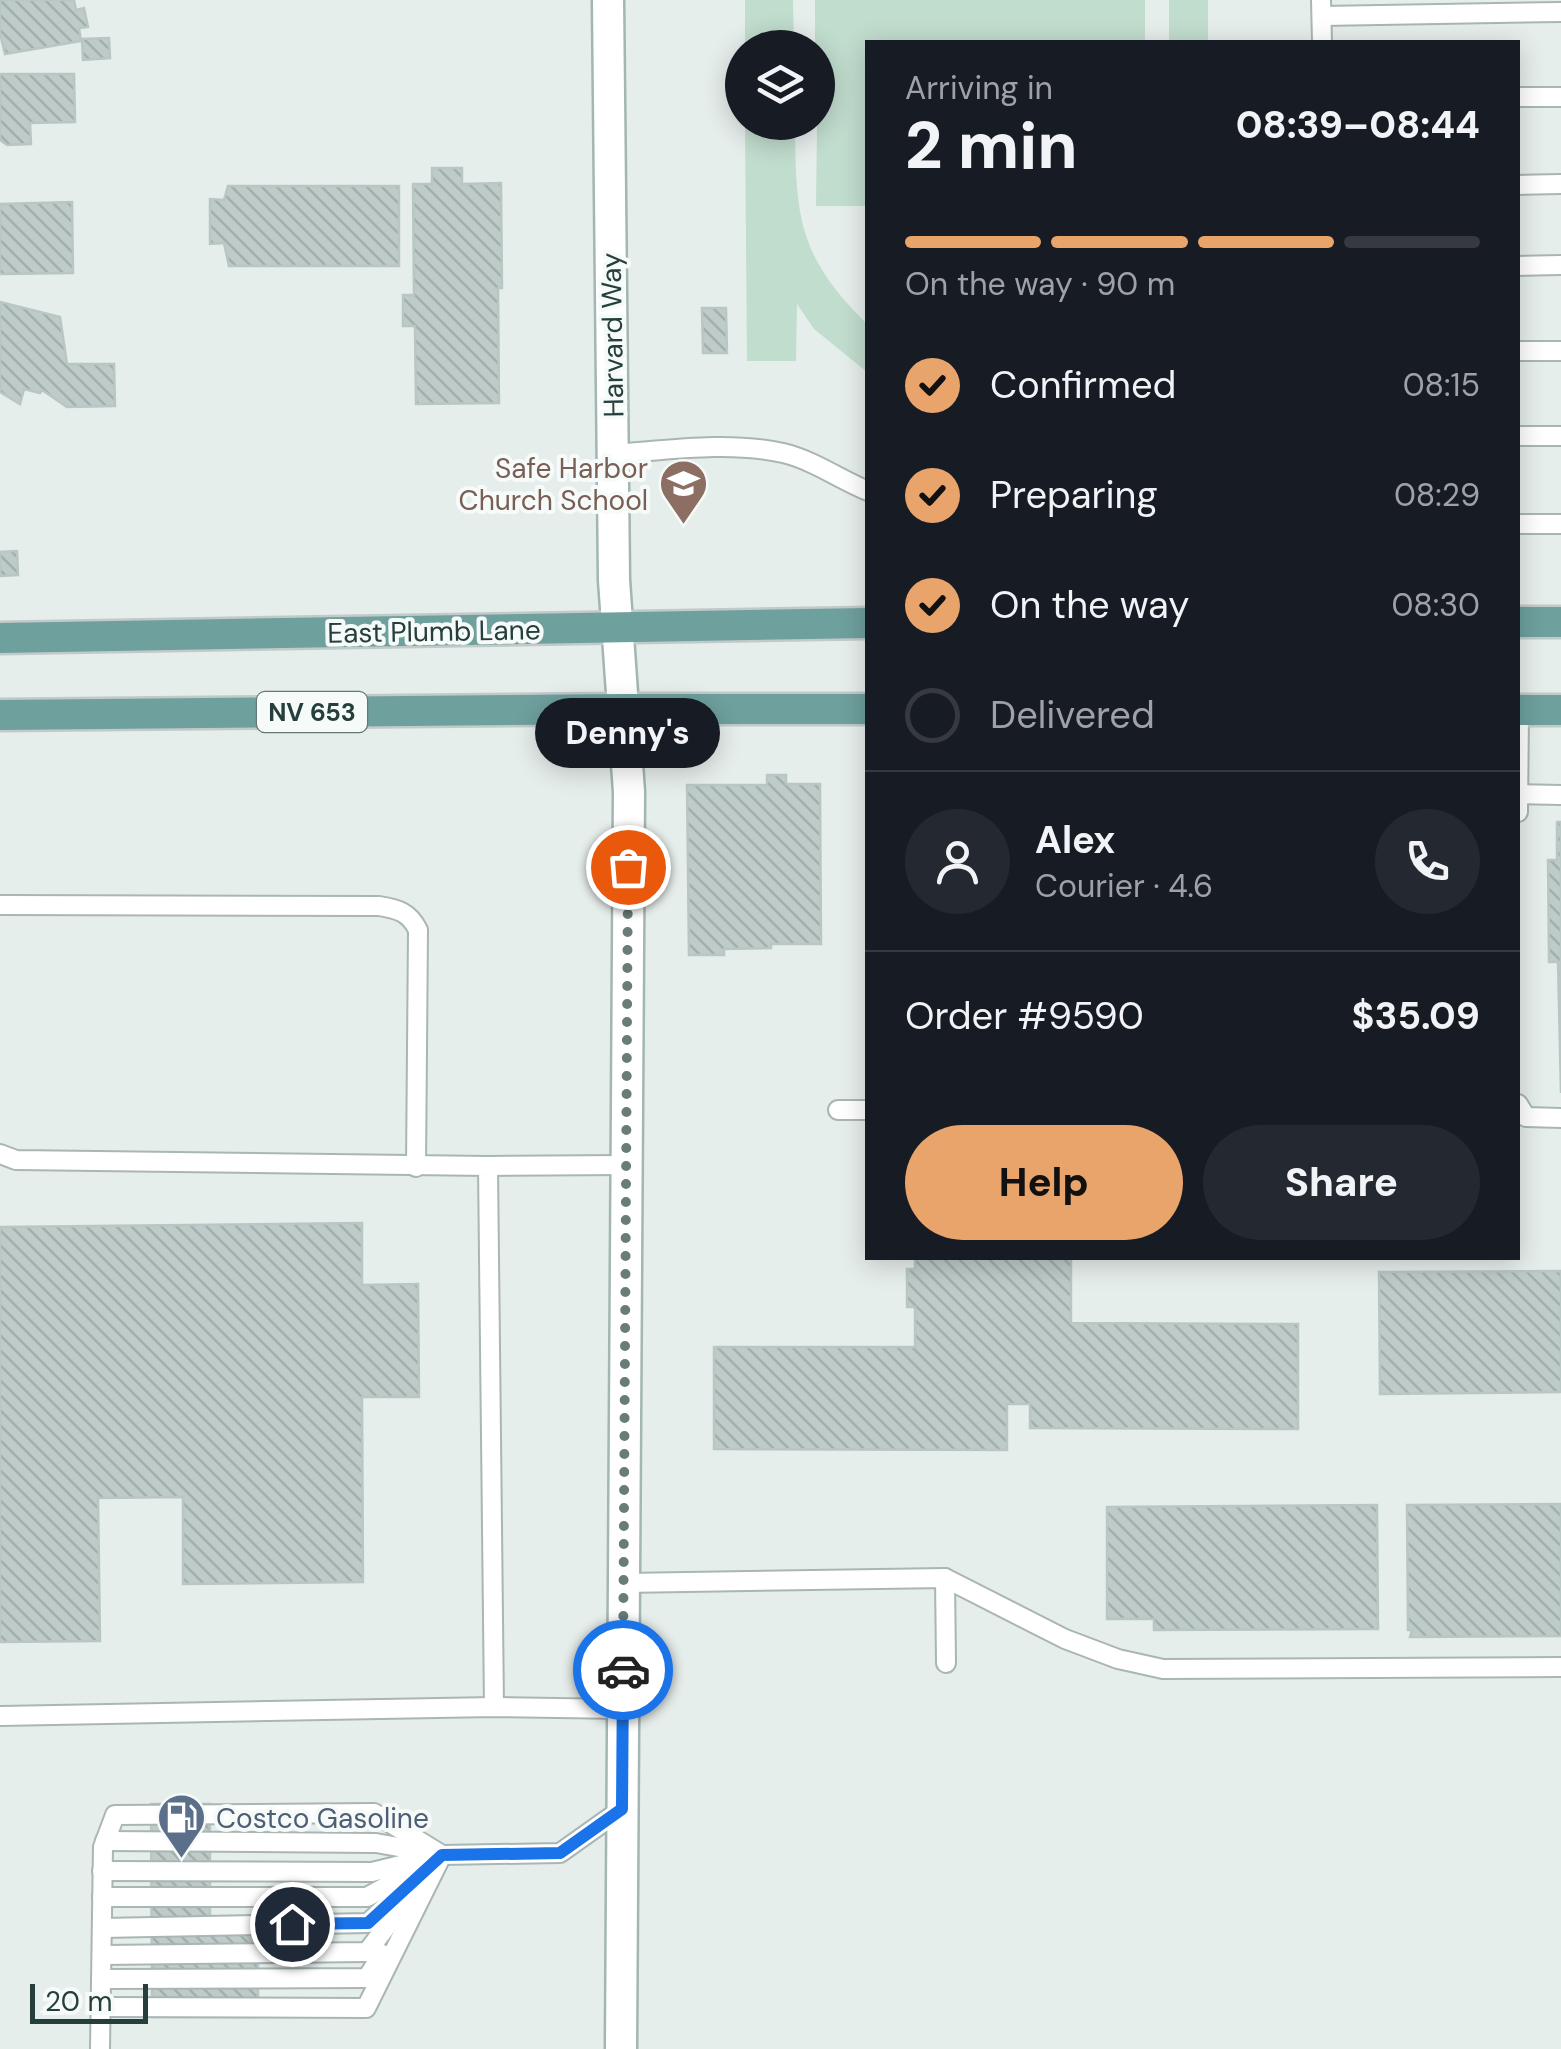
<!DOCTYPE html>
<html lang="en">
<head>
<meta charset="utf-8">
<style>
	body { margin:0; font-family:"DM Sans",sans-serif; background:#242831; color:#f1f3f6; height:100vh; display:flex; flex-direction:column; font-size:38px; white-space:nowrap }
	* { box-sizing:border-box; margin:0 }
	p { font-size:32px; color:#9ea1a6 }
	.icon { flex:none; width:55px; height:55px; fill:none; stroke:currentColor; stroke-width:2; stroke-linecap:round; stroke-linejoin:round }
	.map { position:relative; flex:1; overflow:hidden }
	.details { position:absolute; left:865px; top:40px; width:655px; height:1220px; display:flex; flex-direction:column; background:#171b24; border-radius:0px; box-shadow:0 5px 25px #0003 }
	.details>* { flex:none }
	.tools { position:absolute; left:725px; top:30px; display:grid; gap:20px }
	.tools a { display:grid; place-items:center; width:110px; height:110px; border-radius:50%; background:#171b24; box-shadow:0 5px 25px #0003; font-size:50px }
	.scale { position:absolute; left:30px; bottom:25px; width:118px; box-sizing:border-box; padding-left:10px; border:5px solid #263f3d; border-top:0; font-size:28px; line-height:35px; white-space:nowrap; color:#263f3d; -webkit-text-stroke:8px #f6faf9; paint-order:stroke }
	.pin { position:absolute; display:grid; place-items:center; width:85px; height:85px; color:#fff; margin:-42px; border:5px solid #fff; border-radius:50%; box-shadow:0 2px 10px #0007 }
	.courier { position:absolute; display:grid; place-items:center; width:100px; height:100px; margin:-50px; border:8px solid #1a73e8; border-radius:50%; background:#fff; color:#222; box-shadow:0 2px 12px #0007 }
	.bubble { position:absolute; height:70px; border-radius:35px; background:#171b24; box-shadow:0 5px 25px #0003; font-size:32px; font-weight:800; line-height:70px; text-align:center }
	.headline em { font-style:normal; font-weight:800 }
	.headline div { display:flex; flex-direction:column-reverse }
	.headline { display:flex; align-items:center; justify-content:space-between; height:170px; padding:0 40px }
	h1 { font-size:65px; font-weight:800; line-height:75px }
	.bar { display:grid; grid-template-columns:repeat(4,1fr); gap:15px 10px; align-content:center; height:120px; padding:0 40px }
	.bar i { height:12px; border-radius:8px; background:#363941 }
	.bar .on { background:#e8a46a }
	.bar p { grid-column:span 4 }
	.line { display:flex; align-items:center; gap:25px; padding:0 40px; border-top:2px solid #363941 }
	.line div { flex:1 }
	.round { display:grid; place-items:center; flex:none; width:105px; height:105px; border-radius:52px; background:#242831 }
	ol { padding:0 40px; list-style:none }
	li { display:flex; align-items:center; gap:30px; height:110px }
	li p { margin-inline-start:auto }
	li .icon { padding:10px; border-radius:50%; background:#e8a46a; color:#111; stroke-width:4 }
	li:last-child { color:#9ea1a6 }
	li i { width:55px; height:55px; border:5px solid #363941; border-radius:50% }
	.button { display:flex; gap:20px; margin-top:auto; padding:20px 40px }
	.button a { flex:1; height:115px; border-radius:60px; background:#e8a46a; color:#111; font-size:40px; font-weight:800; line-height:115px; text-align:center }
	.button a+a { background:#242831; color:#f1f3f6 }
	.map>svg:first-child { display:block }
	.pitch { fill:#c1ddce }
	.building { fill:url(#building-back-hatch); stroke:#b9c7c4; stroke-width:2.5 }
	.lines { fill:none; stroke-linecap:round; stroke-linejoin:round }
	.lane-casing { stroke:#a9b6b4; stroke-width:22 }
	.secondary-casing { stroke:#a2b6b3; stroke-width:35 }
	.primary-casing { stroke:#c2c9c9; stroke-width:35 }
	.lane { stroke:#fff; stroke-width:18 }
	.secondary { stroke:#fff; stroke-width:30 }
	.primary { stroke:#6ea09e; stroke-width:30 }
	.done { stroke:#697c7a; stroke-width:10; stroke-dasharray:0 18 }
	.route { stroke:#1a73e8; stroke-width:12 }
	.labels { text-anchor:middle; stroke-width:8; stroke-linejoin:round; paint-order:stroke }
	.shield { fill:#f6faf9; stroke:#647775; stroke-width:2.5 }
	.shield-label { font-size:25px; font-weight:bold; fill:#263f3d }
	.street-label { font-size:28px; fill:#263f3d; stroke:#f6faf9 }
	.education-label { font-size:28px; fill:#785e54; stroke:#f6faf9; text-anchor:end }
	.service-label { font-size:28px; fill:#4e5e75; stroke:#f6faf9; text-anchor:start }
</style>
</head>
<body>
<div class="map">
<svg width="1561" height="2049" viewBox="0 0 1561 2049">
	<defs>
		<pattern id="building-back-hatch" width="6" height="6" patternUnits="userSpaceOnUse" patternTransform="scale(2.5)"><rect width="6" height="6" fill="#becbc9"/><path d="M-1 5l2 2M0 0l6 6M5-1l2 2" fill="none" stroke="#a3afae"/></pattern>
	</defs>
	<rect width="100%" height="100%" fill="#e6eeec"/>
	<!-- pitch -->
	<g class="pitch">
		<path d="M 745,0 L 793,0 L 794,47 L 745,47 Z"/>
		<path d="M 815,0 L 1145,0 L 1145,42 L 868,42 L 867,206 L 816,206 L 818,48 L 815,47 Z"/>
		<rect x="1169" y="0" width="39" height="42"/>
		<path d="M 745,123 L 795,123 C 796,216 797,255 867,324 L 867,372 L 814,329 L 797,304 L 796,361 L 747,361 Z"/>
	</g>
	<!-- building -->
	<g class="building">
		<path d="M 0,0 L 74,0 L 76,10 L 84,8 L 88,27 L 79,28 L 81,41 L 5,54 L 0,33 Z"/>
		<path d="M 109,38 L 110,58 L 83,60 L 82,39 Z"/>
		<path d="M 0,74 L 74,74 L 75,122 L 30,123 L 31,144 L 7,145 L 0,140 Z"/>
		<path d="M 432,168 L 462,168 L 462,184 L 501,183 L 502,288 L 498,288 L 499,403 L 416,404 L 415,326 L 403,326 L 403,295 L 414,295 L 413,184 L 432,184 Z"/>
		<path d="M 228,186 L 399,186 L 399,266 L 229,266 L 224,243 L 210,244 L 210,199 L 224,200 Z"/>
		<path d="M 72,202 L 73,273 L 0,274 L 0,204 Z"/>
		<path d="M 0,302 L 60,317 L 67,364 L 114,364 L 115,406 L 67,407 L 42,390 L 40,393 L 24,389 L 20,404 L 0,392 Z"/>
		<path d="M 702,308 L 726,308 L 727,353 L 703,353 Z"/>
		<path d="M 17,551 L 18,575 L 0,576 L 0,552 Z"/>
		<path d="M 767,775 L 786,775 L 786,784 L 820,784 L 821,944 L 771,944 L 771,948 L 724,949 L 724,955 L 689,955 L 687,785 L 767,785 Z"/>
		<path d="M 1557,822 L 1561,822 L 1561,1093 L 1558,962 L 1549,962 L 1548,860 L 1557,860 Z"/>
		<path d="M 362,1223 L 362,1285 L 418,1284 L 419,1397 L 362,1397 L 363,1582 L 183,1584 L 183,1497 L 98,1498 L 100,1641 L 0,1642 L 0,1227 Z"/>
		<path d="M 915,1258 L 1071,1258 L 1071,1323 L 1298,1324 L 1298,1429 L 1030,1428 L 1030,1404 L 1007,1404 L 1007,1450 L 714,1449 L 714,1347 L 915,1347 L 915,1307 L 907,1307 L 907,1269 L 915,1269 Z"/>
		<path d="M 1561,1271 L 1561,1392 L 1380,1394 L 1379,1272 Z"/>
		<path d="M 1561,1504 L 1561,1636 L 1410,1637 L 1412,1630 L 1408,1630 L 1407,1505 Z"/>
		<path d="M 1377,1505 L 1378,1629 L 1154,1630 L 1154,1619 L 1107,1619 L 1107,1507 Z"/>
		<path d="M 151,1804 L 210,1804 L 210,1917 L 258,1917 L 258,2017 L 152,2017 Z"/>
	</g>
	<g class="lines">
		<defs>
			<g id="lane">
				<path d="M 1321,0 L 1322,42"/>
				<path d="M 1322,16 L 1561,12"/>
				<path d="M 1518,97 L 1561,97"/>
				<path d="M 1518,185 L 1561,184"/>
				<path d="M 1518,266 L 1561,265"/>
				<path d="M 1518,351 L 1561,351"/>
				<path d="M 1518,436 L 1561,436"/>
				<path d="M 614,454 C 669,450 728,441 783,453 C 813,460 839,479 868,491"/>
				<path d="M 1518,524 L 1561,524"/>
				<path d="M 1518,794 L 1561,795"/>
				<path d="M 1518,812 L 1519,710"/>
				<path d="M 0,905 L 379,906 C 398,909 409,912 418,930 L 416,1167"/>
				<path d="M 1518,1104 L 1526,1117 L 1561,1118"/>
				<path d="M 838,1110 L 868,1110"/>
				<path d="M 0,1154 L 16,1160 L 488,1166 L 494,1707"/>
				<path d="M 488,1166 L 626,1165"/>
				<path d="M 945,1578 L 946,1663"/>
				<path d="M 624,1583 L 945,1578 L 1065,1639 L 1118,1659 L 1163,1669 L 1561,1667"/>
				<path d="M 0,1716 L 494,1707 L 623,1709"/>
				<path d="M 105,1841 L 376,1843 L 432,1853"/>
				<path d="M 102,1871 L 372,1872 L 417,1861"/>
				<path d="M 102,1897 L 367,1897 L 442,1856"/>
				<path d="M 102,1928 L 368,1923 L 405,1889"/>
				<path d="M 102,1955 L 367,1952 L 417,1887"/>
				<path d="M 101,1979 L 367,1978 L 382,1954"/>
				<path d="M 101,2007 L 366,2008 L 442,1855"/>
				<path d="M 100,2049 L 103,1847 L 115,1815 L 374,1813 L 442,1855 L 560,1853 L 622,1809"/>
			</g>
			<path id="secondary" d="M 608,0 L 614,580 L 629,792 L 621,2049"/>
			<g id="primary">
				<path d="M 1518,622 L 1561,622"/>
				<path d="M 0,638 L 868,623"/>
				<path d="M 1518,710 L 1561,710"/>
				<path d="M 0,715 L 623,709 L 868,709"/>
			</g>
		</defs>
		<!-- lane casing -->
		<use href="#lane" class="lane-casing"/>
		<!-- secondary casing -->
		<use href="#secondary" class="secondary-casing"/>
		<!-- primary casing -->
		<use href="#primary" class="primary-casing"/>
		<!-- lane -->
		<use href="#lane" class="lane"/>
		<!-- secondary -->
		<use href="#secondary" class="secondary"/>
		<!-- primary -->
		<use href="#primary" class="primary"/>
	</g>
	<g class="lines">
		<!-- done -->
		<path class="done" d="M 623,1670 L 628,867"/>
		<!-- route -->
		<path class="route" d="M 292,1924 L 368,1923 L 442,1855 L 560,1853 L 622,1809 L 623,1670"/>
	</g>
	<!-- icons -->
	<defs>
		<symbol id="school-pin" viewBox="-11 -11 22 30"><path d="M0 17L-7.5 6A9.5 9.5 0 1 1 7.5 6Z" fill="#8d6e63" stroke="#f6faf9"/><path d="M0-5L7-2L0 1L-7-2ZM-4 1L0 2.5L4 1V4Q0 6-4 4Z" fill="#fff"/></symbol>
		<symbol id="fuel-pin" viewBox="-11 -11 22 30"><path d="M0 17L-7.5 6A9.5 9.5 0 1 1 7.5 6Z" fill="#5c6f8a" stroke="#f6faf9"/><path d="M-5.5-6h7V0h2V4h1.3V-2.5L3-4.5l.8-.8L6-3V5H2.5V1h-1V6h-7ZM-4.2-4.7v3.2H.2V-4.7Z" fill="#fff"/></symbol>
	</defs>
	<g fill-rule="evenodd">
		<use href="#school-pin" x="656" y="456" width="55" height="75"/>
		<use href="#fuel-pin" x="154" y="1790" width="55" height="75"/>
	</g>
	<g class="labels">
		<!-- shield labels -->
		<rect class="shield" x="257" y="692" width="110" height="40" rx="8"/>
		<g class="shield-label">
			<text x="312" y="721">NV 653</text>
		</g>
		<!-- street labels -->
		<g class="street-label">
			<text transform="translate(612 335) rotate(-91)" y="10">Harvard Way</text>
			<text transform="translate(434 631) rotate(-1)" y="10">East Plumb Lane</text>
		</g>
		<!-- education labels -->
		<g class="education-label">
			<text x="648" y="478">Safe Harbor<tspan x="648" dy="32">Church School</tspan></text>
		</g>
		<!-- service labels -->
		<g class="service-label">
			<text x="216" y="1828">Costco Gasoline</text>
		</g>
	</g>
</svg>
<div class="tools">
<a><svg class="icon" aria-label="layers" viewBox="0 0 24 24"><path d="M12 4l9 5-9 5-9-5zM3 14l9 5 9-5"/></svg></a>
</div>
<div class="scale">20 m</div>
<div class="pin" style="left:628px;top:867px;background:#ea580c"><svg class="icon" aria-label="bag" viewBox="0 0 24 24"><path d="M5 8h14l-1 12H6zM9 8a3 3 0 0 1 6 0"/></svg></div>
<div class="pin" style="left:292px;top:1924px;background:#1f2937"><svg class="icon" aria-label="home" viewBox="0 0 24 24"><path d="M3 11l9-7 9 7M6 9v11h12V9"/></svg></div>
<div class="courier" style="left:623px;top:1670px"><svg class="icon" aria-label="car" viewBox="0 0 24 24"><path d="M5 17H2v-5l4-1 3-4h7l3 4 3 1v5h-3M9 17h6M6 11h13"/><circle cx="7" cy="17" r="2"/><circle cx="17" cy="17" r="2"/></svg></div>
<div class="bubble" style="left:535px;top:698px;width:185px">Denny's</div>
<section class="details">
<div class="headline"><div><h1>2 min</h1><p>Arriving in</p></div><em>08:39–08:44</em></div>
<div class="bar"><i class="on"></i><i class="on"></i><i class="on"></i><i></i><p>On the way · 90 m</p></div>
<ol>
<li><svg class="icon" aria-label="check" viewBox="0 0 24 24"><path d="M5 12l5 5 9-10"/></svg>Confirmed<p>08:15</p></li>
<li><svg class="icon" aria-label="check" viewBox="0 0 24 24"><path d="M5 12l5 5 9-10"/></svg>Preparing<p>08:29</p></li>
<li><svg class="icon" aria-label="check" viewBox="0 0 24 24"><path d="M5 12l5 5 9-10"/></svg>On the way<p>08:30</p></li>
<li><i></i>Delivered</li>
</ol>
<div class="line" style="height:180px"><a class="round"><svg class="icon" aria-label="person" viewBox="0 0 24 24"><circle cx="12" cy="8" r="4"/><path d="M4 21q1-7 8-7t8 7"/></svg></a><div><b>Alex</b><p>Courier · 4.6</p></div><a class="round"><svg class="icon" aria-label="phone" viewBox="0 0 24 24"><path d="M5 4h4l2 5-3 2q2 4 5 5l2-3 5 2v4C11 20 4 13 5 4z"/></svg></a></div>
<div class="line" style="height:130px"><div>Order #9590</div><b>$35.09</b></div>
<div class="button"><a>Help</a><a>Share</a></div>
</section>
</div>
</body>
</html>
